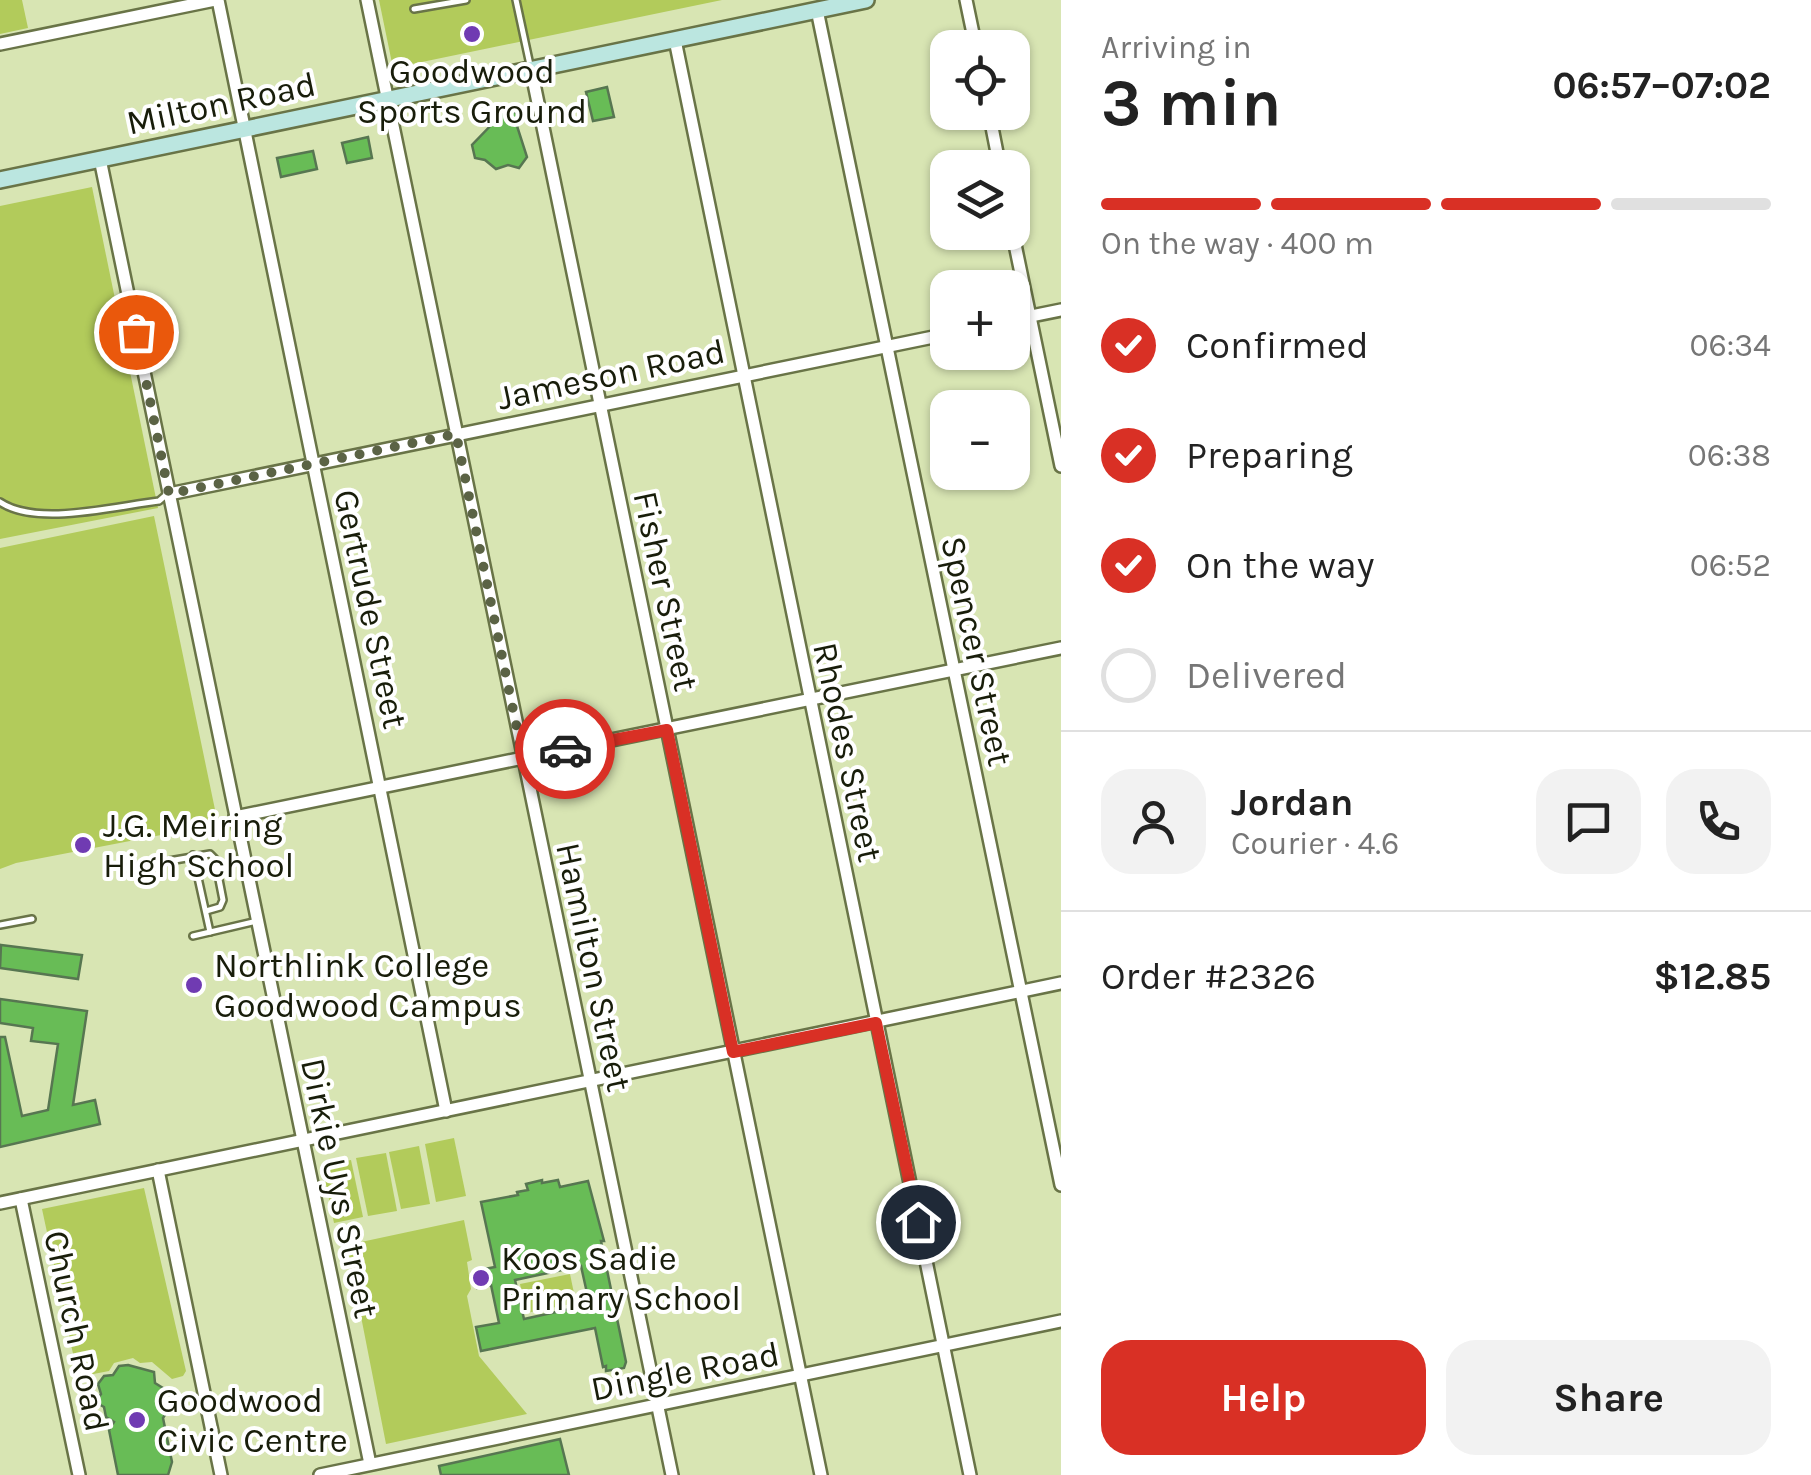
<!DOCTYPE html>
<html lang="en">
<head>
<meta charset="utf-8">
<style>
	body { margin:0; font-family:Karla,sans-serif; background:#f2f2f2; color:#222; height:100vh; display:flex; flex-direction:column; font-size:38px; white-space:nowrap }
	* { box-sizing:border-box; margin:0 }
	p { font-size:32px; color:#767676 }
	.icon { flex:none; width:55px; height:55px; fill:none; stroke:currentColor; stroke-width:2; stroke-linecap:round; stroke-linejoin:round }
	.map { position:relative; flex:1; overflow:hidden }
	.panel { display:flex; flex-direction:column; background:#fff; width:750px }
	.panel>* { flex:none }
	.controls { position:absolute; left:930px; top:30px; display:grid; gap:20px }
	.controls a { display:grid; place-items:center; width:100px; height:100px; border-radius:20px; background:#fff; box-shadow:0 2px 8px #0004; font-size:50px }
	.pin { position:absolute; display:grid; place-items:center; width:85px; height:85px; color:#fff; margin:-42px; border:5px solid #fff; border-radius:50%; box-shadow:0 2px 10px #0007 }
	.courier { position:absolute; display:grid; place-items:center; width:100px; height:100px; margin:-50px; border:8px solid #d93025; border-radius:50%; background:#fff; color:#222; box-shadow:0 2px 12px #0007 }
	.headline em { font-style:normal; font-weight:700 }
	.headline div { display:flex; flex-direction:column-reverse }
	.headline { display:flex; align-items:center; justify-content:space-between; height:170px; padding:0 40px }
	h1 { font-size:65px; font-weight:700; line-height:75px }
	.bar { display:grid; grid-template-columns:repeat(4,1fr); gap:15px 10px; align-content:center; height:120px; padding:0 40px }
	.bar i { height:12px; border-radius:8px; background:#e0e0e0 }
	.bar .on { background:#d93025 }
	.bar p { grid-column:span 4 }
	.line { display:flex; align-items:center; gap:25px; padding:0 40px; border-top:2px solid #e0e0e0 }
	.line div { flex:1 }
	.round { display:grid; place-items:center; flex:none; width:105px; height:105px; border-radius:30px; background:#f2f2f2 }
	ol { padding:0 40px; list-style:none }
	li { display:flex; align-items:center; gap:30px; height:110px }
	li p { margin-inline-start:auto }
	li .icon { padding:10px; border-radius:50%; background:#d93025; color:#fff; stroke-width:4 }
	li:last-child { color:#767676 }
	li i { width:55px; height:55px; border:5px solid #e0e0e0; border-radius:50% }
	.button { display:flex; gap:20px; margin-top:auto; padding:20px 40px }
	.button a { flex:1; height:115px; border-radius:30px; background:#d93025; color:#fff; font-size:40px; font-weight:700; line-height:115px; text-align:center }
	.button a+a { background:#f2f2f2; color:#222 }
	main { display:flex; flex:1; min-height:0 }
	.map>svg:first-child { display:block }
	.green { fill:#b2cb5b }
	.building { fill:#68bc56; stroke:#577651; stroke-width:2.5; fill-rule:evenodd }
	.lines { fill:none; stroke-linecap:round; stroke-linejoin:round }
	.lane-casing { stroke:#697447; stroke-width:10 }
	.street-casing { stroke:#697447; stroke-width:16 }
	.secondary-casing { stroke:#697447; stroke-width:20 }
	.lane { stroke:#fff; stroke-width:5 }
	.street { stroke:#fff; stroke-width:11 }
	.secondary { stroke:#bbe6e0; stroke-width:15 }
	.done { stroke:#5b6345; stroke-width:10; stroke-dasharray:0 18 }
	.route { stroke:#d93025; stroke-width:12 }
	.poi-dot { fill:#703bb2; stroke:#fff; stroke-width:4 }
	.labels { text-anchor:middle; stroke-width:8; stroke-linejoin:round; paint-order:stroke }
	.poi-label { font-size:35px; fill:#181d0a; stroke:#fff; text-anchor:start }
	.street-label { font-size:35px; fill:#181d0a; stroke:#fff }
</style>
</head>
<body>
<main>
<div class="map">
<svg width="1061" height="1475" viewBox="0 0 1061 1475">
	<rect width="100%" height="100%" fill="#d8e5b3"/>
	<!-- green -->
	<g class="green">
		<path d="M 0,0 L 22,0 L 28,28 L 0,34 Z"/>
		<path d="M 379,0 L 722,0 L 393,68 Z"/>
		<path d="M 92,187 L 158,508 L 0,539 L 0,206 Z"/>
		<path d="M 154,516 L 218,824 L 16,863 L 0,869 L 0,548 Z"/>
		<path d="M 454,1138 L 466,1196 L 436,1202 L 425,1144 Z"/>
		<path d="M 419,1146 L 430,1204 L 401,1209 L 389,1152 Z"/>
		<path d="M 386,1153 L 397,1211 L 368,1216 L 356,1158 Z"/>
		<path d="M 351,1160 L 363,1217 L 334,1223 L 322,1165 Z"/>
		<path d="M 144,1188 L 186,1371 L 183,1376 L 172,1379 L 152,1362 L 140,1363 L 133,1358 L 114,1363 L 109,1371 L 78,1377 L 42,1209 Z"/>
		<path d="M 464,1220 L 472,1260 L 467,1262 L 471,1289 L 467,1296 L 479,1356 L 527,1414 L 386,1444 L 347,1245 Z"/>
		<path d="M 570,1274 L 576,1303 L 526,1313 L 520,1284 Z"/>
	</g>
	<!-- building -->
	<g class="building">
		<path d="M 607,87 L 614,117 L 593,121 L 586,92 Z"/>
		<path d="M 510,107 L 520,117 L 517,126 L 527,157 L 519,168 L 508,165 L 496,169 L 485,160 L 475,158 L 472,145 L 495,121 L 496,112 Z"/>
		<path d="M 368,137 L 372,158 L 347,163 L 342,143 Z"/>
		<path d="M 313,151 L 317,169 L 281,177 L 277,158 Z"/>
		<path d="M 1,945 L 82,955 L 78,979 L 0,968 Z"/>
		<path d="M 0,999 L 87,1011 L 73,1105 L 95,1100 L 100,1124 L 0,1147 L 0,1037 L 5,1037 L 22,1116 L 48,1110 L 58,1044 L 31,1041 L 33,1028 L 0,1023 Z"/>
		<path d="M 542,1180 L 542,1183 L 558,1180 L 560,1187 L 588,1181 L 604,1241 L 601,1241 L 626,1362 L 624,1368 L 606,1371 L 606,1366 L 603,1367 L 595,1328 L 481,1351 L 476,1327 L 499,1323 L 491,1285 L 477,1288 L 474,1271 L 495,1267 L 481,1202 L 518,1195 L 517,1192 L 528,1190 L 526,1184 ZM 581,1266 L 587,1293 L 576,1296 L 579,1307 L 524,1319 L 515,1280 Z"/>
		<path d="M 128,1365 L 154,1372 L 155,1383 L 163,1388 L 168,1410 L 163,1418 L 172,1462 L 168,1475 L 118,1475 L 109,1430 L 114,1422 L 106,1417 L 104,1407 L 95,1402 L 101,1394 L 98,1384 L 104,1376 L 113,1375 L 119,1366 Z"/>
		<path d="M 560,1439 L 569,1475 L 441,1475 L 439,1466 Z"/>
	</g>
	<g class="lines">
		<defs>
			<g id="lane">
				<path d="M 516,0 L 530,65"/>
				<path d="M 414,9 L 466,0"/>
				<path d="M 0,502 C 37,527 115,506 159,501 L 166,495"/>
				<path d="M 193,855 L 210,932"/>
				<path d="M 122,869 L 210,854 L 215,859 L 223,900 L 220,907 L 206,911"/>
				<path d="M 0,925 L 32,919"/>
				<path d="M 193,936 L 257,921"/>
			</g>
			<g id="street">
				<path d="M 218,0 L 446,1111"/>
				<path d="M 367,0 L 672,1475"/>
				<path d="M 966,0 L 976,48"/>
				<path d="M 817,10 L 1061,1185"/>
				<path d="M 675,40 L 970,1475"/>
				<path d="M 0,44 L 215,0"/>
				<path d="M 531,69 L 821,1475"/>
				<path d="M 989,112 L 1000,168"/>
				<path d="M 100,159 L 370,1464"/>
				<path d="M 1012,230 L 1061,466"/>
				<path d="M 1012,320 L 1061,310"/>
				<path d="M 169,494 L 948,334"/>
				<path d="M 235,817 L 1061,648"/>
				<path d="M 158,1170 L 221,1475"/>
				<path d="M 21,1199 L 79,1475"/>
				<path d="M 0,1203 L 1061,983"/>
				<path d="M 320,1475 L 1061,1321"/>
			</g>
			<path id="secondary" d="M 0,180 L 866,0"/>
		</defs>
		<!-- lane casing -->
		<use href="#lane" class="lane-casing"/>
		<!-- street casing -->
		<use href="#street" class="street-casing"/>
		<!-- secondary casing -->
		<use href="#secondary" class="secondary-casing"/>
		<!-- lane -->
		<use href="#lane" class="lane"/>
		<!-- street -->
		<use href="#street" class="street"/>
		<!-- secondary -->
		<use href="#secondary" class="secondary"/>
	</g>
	<g class="lines">
		<!-- done -->
		<path class="done" d="M 136,332 L 169,494 L 456,434 L 523,758 L 565,749"/>
		<!-- route -->
		<path class="route" d="M 565,749 L 667,730 L 733,1052 L 876,1023 L 918,1222"/>
	</g>
	<!-- markers -->
	<g class="poi-dot">
		<circle cx="472" cy="34" r="10"/>
		<circle cx="83" cy="845" r="10"/>
		<circle cx="194" cy="985" r="10"/>
		<circle cx="481" cy="1278" r="10"/>
		<circle cx="137" cy="1420" r="10"/>
	</g>
	<g class="labels">
		<!-- poi labels -->
		<g class="poi-label">
			<text x="472" y="83" text-anchor="middle">Goodwood<tspan x="472" dy="40">Sports Ground</tspan></text>
			<text x="103" y="837">J.G. Meiring<tspan x="103" dy="40">High School</tspan></text>
			<text x="214" y="977">Northlink College<tspan x="214" dy="40">Goodwood Campus</tspan></text>
			<text x="501" y="1270">Koos Sadie<tspan x="501" dy="40">Primary School</tspan></text>
			<text x="157" y="1412">Goodwood<tspan x="157" dy="40">Civic Centre</tspan></text>
		</g>
		<!-- street labels -->
		<g class="street-label">
			<text transform="translate(221 103) rotate(-12)" y="12">Milton Road</text>
			<text transform="translate(611 374) rotate(-12)" y="12">Jameson Road</text>
			<text transform="translate(666 591) rotate(78)" y="12">Fisher Street</text>
			<text transform="translate(371 609) rotate(78)" y="12">Gertrude Street</text>
			<text transform="translate(977 651) rotate(78)" y="12">Spencer Street</text>
			<text transform="translate(848 752) rotate(78)" y="12">Rhodes Street</text>
			<text transform="translate(594 967) rotate(78)" y="12">Hamilton Street</text>
			<text transform="translate(340 1188) rotate(78)" y="12">Dirkie Uys Street</text>
			<text transform="translate(77 1331) rotate(78)" y="12">Church Road</text>
			<text transform="translate(685 1371) rotate(-11)" y="12">Dingle Road</text>
		</g>
	</g>
</svg>
<div class="controls">
<a><svg class="icon" aria-label="locate" viewBox="0 0 24 24"><circle cx="12" cy="12" r="6"/><path d="M12 2v4M12 18v4M2 12h4M18 12h4"/></svg></a>
<a><svg class="icon" aria-label="layers" viewBox="0 0 24 24"><path d="M12 4l9 5-9 5-9-5zM3 14l9 5 9-5"/></svg></a>
<a>+</a>
<a>−</a>
</div>
<div class="pin" style="left:136px;top:332px;background:#ea580c"><svg class="icon" aria-label="bag" viewBox="0 0 24 24"><path d="M5 8h14l-1 12H6zM9 8a3 3 0 0 1 6 0"/></svg></div>
<div class="pin" style="left:918px;top:1222px;background:#1f2937"><svg class="icon" aria-label="home" viewBox="0 0 24 24"><path d="M3 11l9-7 9 7M6 9v11h12V9"/></svg></div>
<div class="courier" style="left:565px;top:749px"><svg class="icon" aria-label="car" viewBox="0 0 24 24"><path d="M5 17H2v-5l4-1 3-4h7l3 4 3 1v5h-3M9 17h6M6 11h13"/><circle cx="7" cy="17" r="2"/><circle cx="17" cy="17" r="2"/></svg></div>
</div>
<section class="panel">
<div class="headline"><div><h1>3 min</h1><p>Arriving in</p></div><em>06:57–07:02</em></div>
<div class="bar"><i class="on"></i><i class="on"></i><i class="on"></i><i></i><p>On the way · 400 m</p></div>
<ol>
<li><svg class="icon" aria-label="check" viewBox="0 0 24 24"><path d="M5 12l5 5 9-10"/></svg>Confirmed<p>06:34</p></li>
<li><svg class="icon" aria-label="check" viewBox="0 0 24 24"><path d="M5 12l5 5 9-10"/></svg>Preparing<p>06:38</p></li>
<li><svg class="icon" aria-label="check" viewBox="0 0 24 24"><path d="M5 12l5 5 9-10"/></svg>On the way<p>06:52</p></li>
<li><i></i>Delivered</li>
</ol>
<div class="line" style="height:180px"><a class="round"><svg class="icon" aria-label="person" viewBox="0 0 24 24"><circle cx="12" cy="8" r="4"/><path d="M4 21q1-7 8-7t8 7"/></svg></a><div><b>Jordan</b><p>Courier · 4.6</p></div><a class="round"><svg class="icon" aria-label="chat" viewBox="0 0 24 24"><path d="M4 5h16v11H9l-5 4z"/></svg></a><a class="round"><svg class="icon" aria-label="phone" viewBox="0 0 24 24"><path d="M5 4h4l2 5-3 2q2 4 5 5l2-3 5 2v4C11 20 4 13 5 4z"/></svg></a></div>
<div class="line" style="height:130px"><div>Order #2326</div><b>$12.85</b></div>
<div class="button"><a>Help</a><a>Share</a></div>
</section>
</main>
</body>
</html>
